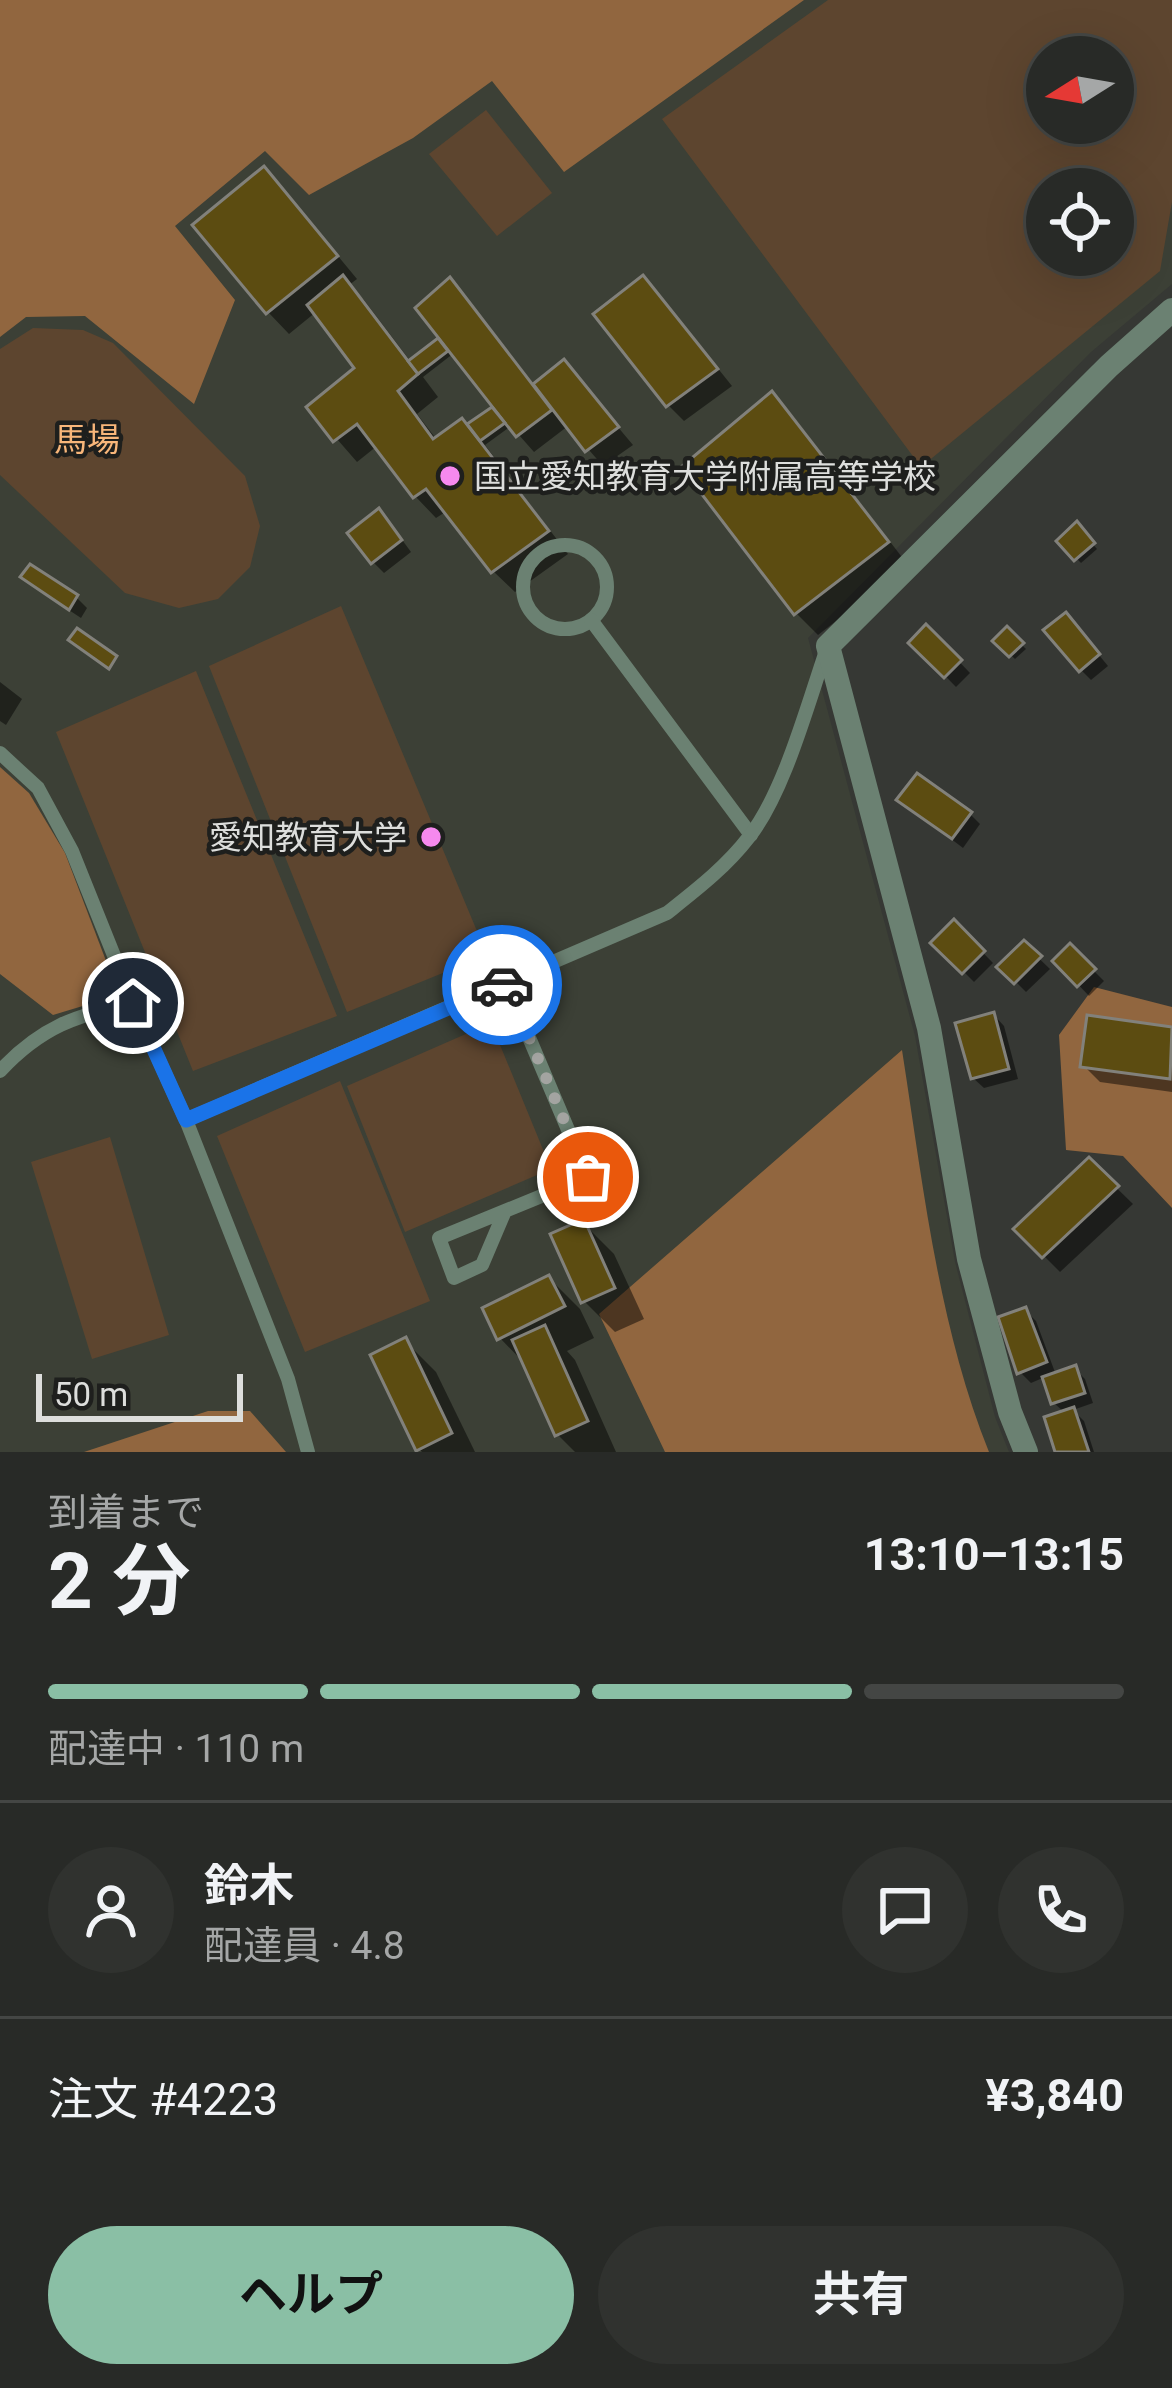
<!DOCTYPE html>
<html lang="ja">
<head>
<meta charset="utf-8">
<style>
	body { margin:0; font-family:Roboto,"Noto Sans JP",sans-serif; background:#30322f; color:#f1f3f6; height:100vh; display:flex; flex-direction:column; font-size:45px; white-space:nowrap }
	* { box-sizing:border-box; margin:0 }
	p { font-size:39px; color:#a5a7a7 }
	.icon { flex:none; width:66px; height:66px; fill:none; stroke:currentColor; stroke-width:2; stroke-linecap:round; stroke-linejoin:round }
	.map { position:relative; height:1452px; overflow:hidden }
	.sheet { display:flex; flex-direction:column; background:#282a27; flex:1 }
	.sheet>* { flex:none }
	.needle { width:78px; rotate:259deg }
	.controls { position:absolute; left:1026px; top:36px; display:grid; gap:24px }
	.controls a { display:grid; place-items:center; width:108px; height:108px; border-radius:50%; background:#282a27; box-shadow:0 12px 48px #0002,0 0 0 3px #444644; font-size:60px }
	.scale { position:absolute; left:36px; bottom:30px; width:207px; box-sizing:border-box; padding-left:12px; border:6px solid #dddedc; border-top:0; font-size:33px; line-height:42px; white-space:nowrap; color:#dddedc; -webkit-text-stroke:9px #1e1f1d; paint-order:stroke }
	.pin { position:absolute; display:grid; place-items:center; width:102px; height:102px; color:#fff; margin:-51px; border:6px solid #fff; border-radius:50%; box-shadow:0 3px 12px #0007 }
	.courier { position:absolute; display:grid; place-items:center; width:120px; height:120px; margin:-60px; border:9px solid #1a73e8; border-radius:50%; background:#fff; color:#222; box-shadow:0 3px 15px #0007 }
	.overview em { font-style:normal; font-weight:700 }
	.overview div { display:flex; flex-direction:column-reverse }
	.overview { display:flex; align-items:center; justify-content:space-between; height:204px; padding:0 48px }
	h1 { font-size:78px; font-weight:700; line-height:90px }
	.bar { display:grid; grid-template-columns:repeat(4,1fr); gap:18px 12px; align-content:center; height:144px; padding:0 48px }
	.bar i { height:15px; border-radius:9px; background:#444644 }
	.bar .selected { background:#8abfa5 }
	.bar p { grid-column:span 4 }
	.line { display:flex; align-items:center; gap:30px; padding:0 48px; border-top:3px solid #444644 }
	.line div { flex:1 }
	.round { display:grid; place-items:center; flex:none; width:126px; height:126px; border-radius:63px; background:#30322f }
	.primary-button { display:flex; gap:24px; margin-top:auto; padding:24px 48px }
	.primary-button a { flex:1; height:138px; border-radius:72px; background:#8abfa5; color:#111; font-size:48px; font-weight:700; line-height:138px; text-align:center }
	.primary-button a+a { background:#30322f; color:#f1f3f6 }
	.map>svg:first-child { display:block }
	.built { fill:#3c4036; fill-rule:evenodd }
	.green { fill:#5d452f; fill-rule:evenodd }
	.forest { fill:#91663f }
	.shadow { fill:#0007; fill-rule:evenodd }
	.building { fill:#5c4c11; stroke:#82817b; stroke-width:3 }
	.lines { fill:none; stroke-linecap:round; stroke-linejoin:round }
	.service { stroke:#6b8172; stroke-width:14 }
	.minor { stroke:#6b8172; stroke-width:24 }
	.done { stroke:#a3a4a1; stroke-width:12; stroke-dasharray:0 21.6 }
	.route { stroke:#1a73e8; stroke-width:15 }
	.poi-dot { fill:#f689ee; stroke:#1e1f1d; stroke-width:4.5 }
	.labels { text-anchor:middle; stroke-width:9; stroke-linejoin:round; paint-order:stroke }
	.park-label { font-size:33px; fill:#f8b67a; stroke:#1e1f1d }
	.poi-label { font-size:33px; fill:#dddedc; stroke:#1e1f1d; text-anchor:start }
</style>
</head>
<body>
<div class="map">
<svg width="1172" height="1452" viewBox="0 0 1172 1452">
	<rect width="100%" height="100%" fill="#363834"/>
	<!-- built -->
	<path class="built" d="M 0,0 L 1172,0 L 1172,284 L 1091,352 L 808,638 L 915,1036 L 955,1262 L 995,1417 L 1009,1452 L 0,1452 ZM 1047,57 L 1113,57 L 1113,123 L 1047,123 ZM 1047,189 L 1113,189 L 1113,255 L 1047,255 Z"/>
	<!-- green -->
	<g class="green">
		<path d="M 828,0 L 1172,0 L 1172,202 L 1160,271 L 921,467 L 662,119 ZM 1047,57 L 1113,57 L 1113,123 L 1047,123 ZM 1047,189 L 1113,189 L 1113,255 L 1047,255 Z"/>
		<path d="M 486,110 L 552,193 L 497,236 L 429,154 Z"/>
		<path d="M 33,328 L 83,330 L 113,343 L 245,476 L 260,526 L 250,567 L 218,599 L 179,608 L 125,593 L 0,475 L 0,349 Z"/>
		<path d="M 341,606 L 487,955 L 347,1012 L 209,666 Z"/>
		<path d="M 196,671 L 337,1016 L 193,1071 L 56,732 Z"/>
		<path d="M 491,1023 L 551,1169 L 405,1232 L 347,1086 Z"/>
		<path d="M 340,1081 L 430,1301 L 305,1352 L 217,1136 Z"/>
		<path d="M 110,1137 L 169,1335 L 92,1359 L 31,1162 Z"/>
	</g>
	<!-- forest -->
	<g class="forest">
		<path d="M 0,0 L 804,0 L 564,172 L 492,81 L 413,138 L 309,195 L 265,151 L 175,226 L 235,300 L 194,404 L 85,316 L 26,317 L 0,337 Z"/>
		<path d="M 0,767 L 29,793 L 65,853 L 119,995 L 53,1015 L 0,974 Z"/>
		<path d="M 1094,987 L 1172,1007 L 1172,1208 L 1123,1156 L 1066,1150 L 1059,1035 Z"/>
		<path d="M 902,1050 C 923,1184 938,1325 989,1452 L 665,1452 L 599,1314 Z"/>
		<path d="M 208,1411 L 250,1411 L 286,1452 L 84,1452 Z"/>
	</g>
	<!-- shadow -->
	<g class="shadow">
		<path d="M 285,192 L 357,279 L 349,285 L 364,300 L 411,362 L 442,338 L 450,281 L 466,297 L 535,386 L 564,363 L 633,445 L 603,466 L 568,426 L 534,452 L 511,426 L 485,445 L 568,554 L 515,592 L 493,571 L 447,511 L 436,518 L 415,496 L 377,446 L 357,462 L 310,408 L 358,369 L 316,312 L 289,334 L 268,312 ZM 454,353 L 504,418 L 501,420 L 492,411 L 468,427 L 437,440 L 417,414 L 438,397 L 423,377 Z"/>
		<path d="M 643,279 L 659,295 L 732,386 L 684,421 L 668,405 Z"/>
		<path d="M 772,395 L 793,416 L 908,565 L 818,635 L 796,613 Z"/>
		<path d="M 389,522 L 411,552 L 384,573 L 373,562 Z"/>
		<path d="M 1077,526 L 1097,549 L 1081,563 L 1060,541 Z"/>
		<path d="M 24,577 L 76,597 L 87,608 L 81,618 L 34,587 Z"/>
		<path d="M 1076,627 L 1108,666 L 1091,680 L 1081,670 Z"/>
		<path d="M 927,628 L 970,673 L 956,687 L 913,643 Z"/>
		<path d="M 1007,630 L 1026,649 L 1015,659 L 996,641 Z"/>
		<path d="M 0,682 L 22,699 L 6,725 L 0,721 Z"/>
		<path d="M 900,800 L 970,814 L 980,824 L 963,848 Z"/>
		<path d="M 954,923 L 993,963 L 974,982 L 935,943 Z"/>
		<path d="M 1024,944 L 1050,969 L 1026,992 L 1001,967 Z"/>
		<path d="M 1070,947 L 1104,981 L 1089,996 L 1056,961 Z"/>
		<path d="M 994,1015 L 1004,1026 L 1018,1079 L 984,1088 L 973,1078 Z"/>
		<path d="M 1089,1018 L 1172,1030 L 1172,1092 L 1100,1082 L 1084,1066 Z"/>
		<path d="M 1089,1161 L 1133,1204 L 1060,1272 L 1017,1229 Z"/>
		<path d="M 583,1223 L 614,1254 L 644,1319 L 615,1332 L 584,1301 Z"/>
		<path d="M 549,1278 L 580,1309 L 594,1338 L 567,1351 L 575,1360 L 616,1452 L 575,1452 L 557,1434 L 526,1365 L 500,1338 Z"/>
		<path d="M 1025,1310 L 1036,1321 L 1056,1375 L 1075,1369 L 1085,1379 L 1093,1403 L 1073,1410 L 1084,1421 L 1094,1452 L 1059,1452 L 1065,1413 L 1054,1403 L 1045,1377 L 1031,1383 L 1020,1372 Z"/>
		<path d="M 405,1341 L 436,1372 L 475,1452 L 422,1452 L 419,1449 Z"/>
	</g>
	<!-- building -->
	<g class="building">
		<path d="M 264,166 L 338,256 L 266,314 L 192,225 Z"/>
		<path d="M 343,275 L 418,374 L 398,391 L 433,439 L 462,418 L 549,531 L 491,573 L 426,489 L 413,498 L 357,424 L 333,442 L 306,407 L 354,368 L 307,305 Z"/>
		<path d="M 643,275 L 718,369 L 666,407 L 593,314 Z"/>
		<path d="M 450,277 L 552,410 L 516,437 L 415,308 Z"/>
		<path d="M 438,338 L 448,351 L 418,374 L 408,361 Z"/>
		<path d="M 564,359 L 619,427 L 585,452 L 533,384 Z"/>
		<path d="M 772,391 L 889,542 L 794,615 L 681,467 Z"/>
		<path d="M 492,407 L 505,423 L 480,441 L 467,424 Z"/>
		<path d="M 379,508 L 402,540 L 371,564 L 347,533 Z"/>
		<path d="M 1077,521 L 1095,543 L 1074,561 L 1056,541 Z"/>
		<path d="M 30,564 L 78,595 L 69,610 L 20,577 Z"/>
		<path d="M 1066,612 L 1100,654 L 1079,672 L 1043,630 Z"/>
		<path d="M 926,624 L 962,660 L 944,678 L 908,643 Z"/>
		<path d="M 1007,626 L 1024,643 L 1009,657 L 992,641 Z"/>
		<path d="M 77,628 L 117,656 L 109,669 L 68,640 Z"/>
		<path d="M 917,773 L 972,812 L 952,839 L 896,800 Z"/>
		<path d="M 954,919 L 985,951 L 962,974 L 930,943 Z"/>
		<path d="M 1024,940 L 1042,956 L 1014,984 L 996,967 Z"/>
		<path d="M 1070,943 L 1096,969 L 1077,987 L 1052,961 Z"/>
		<path d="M 994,1012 L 1009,1069 L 971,1079 L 955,1023 Z"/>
		<path d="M 1087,1015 L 1172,1027 L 1170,1079 L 1080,1067 Z"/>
		<path d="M 1089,1157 L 1119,1186 L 1042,1258 L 1013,1229 Z"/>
		<path d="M 584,1219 L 615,1288 L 581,1303 L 550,1234 Z"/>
		<path d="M 549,1275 L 565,1306 L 497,1340 L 482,1308 Z"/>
		<path d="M 1026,1307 L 1047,1362 L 1017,1374 L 998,1317 Z"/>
		<path d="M 545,1325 L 588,1421 L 555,1436 L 512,1340 Z"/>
		<path d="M 406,1337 L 452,1433 L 416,1451 L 370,1355 Z"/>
		<path d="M 1076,1365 L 1085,1393 L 1051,1404 L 1042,1377 Z"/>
		<path d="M 1074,1407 L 1089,1452 L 1055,1452 L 1044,1417 Z"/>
	</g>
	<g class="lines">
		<!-- service -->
		<g class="service">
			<circle cx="565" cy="587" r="42"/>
			<path d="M 591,620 L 751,835"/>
			<path d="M 0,753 L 38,788 L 72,851 L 133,1003 L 186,1120 L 288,1379 L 308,1452"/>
			<path d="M 0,1071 C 41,1027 76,1015 133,1003"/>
			<path d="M 186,1120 L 667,913 C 696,890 726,867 749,837 C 784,793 808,703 827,648"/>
			<path d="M 505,1211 L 482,1265 L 454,1278 L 439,1238 L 588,1177 L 506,983"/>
		</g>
		<!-- minor -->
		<path class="minor" d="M 1026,1452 L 1010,1412 L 969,1259 L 929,1028 L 828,646 L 1109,366 L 1172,310"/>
	</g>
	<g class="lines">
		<!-- done -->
		<path class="done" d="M 502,985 L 506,983 L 588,1177"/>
		<!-- route -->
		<path class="route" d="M 133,1003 L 186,1120 L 502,985"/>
	</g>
	<!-- markers -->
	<g class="poi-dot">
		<circle cx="450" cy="476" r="12"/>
		<circle cx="431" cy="837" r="12"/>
	</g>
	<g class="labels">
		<!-- park labels -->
		<g class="park-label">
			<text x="87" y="451">馬場</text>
		</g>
		<!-- poi labels -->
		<g class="poi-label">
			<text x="474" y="488">国立愛知教育大学附属高等学校</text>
			<text x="407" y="849" text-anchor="end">愛知教育大学</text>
		</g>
	</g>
</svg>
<div class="controls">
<a><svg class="needle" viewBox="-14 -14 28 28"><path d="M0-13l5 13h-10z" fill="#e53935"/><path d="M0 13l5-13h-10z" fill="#a5a7a7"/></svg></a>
<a><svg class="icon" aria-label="locate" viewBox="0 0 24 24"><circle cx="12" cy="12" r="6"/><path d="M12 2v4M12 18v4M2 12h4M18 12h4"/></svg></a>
</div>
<div class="scale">50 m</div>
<div class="pin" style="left:588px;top:1177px;background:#ea580c"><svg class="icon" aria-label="bag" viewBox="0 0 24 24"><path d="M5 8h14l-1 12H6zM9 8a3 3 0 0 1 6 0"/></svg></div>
<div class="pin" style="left:133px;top:1003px;background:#1f2937"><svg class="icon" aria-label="home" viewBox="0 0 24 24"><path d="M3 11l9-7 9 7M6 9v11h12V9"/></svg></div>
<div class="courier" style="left:502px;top:985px"><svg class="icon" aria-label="car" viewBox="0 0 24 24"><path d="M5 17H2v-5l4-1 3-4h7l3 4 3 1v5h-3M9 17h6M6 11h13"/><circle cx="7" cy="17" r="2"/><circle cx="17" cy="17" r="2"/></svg></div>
</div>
<section class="sheet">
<div class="overview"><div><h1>2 分</h1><p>到着まで</p></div><em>13:10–13:15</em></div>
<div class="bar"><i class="selected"></i><i class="selected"></i><i class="selected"></i><i></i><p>配達中 · 110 m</p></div>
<div class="line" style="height:216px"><a class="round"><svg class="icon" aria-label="person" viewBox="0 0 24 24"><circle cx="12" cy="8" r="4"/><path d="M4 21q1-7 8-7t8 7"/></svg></a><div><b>鈴木</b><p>配達員 · 4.8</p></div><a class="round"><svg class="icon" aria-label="chat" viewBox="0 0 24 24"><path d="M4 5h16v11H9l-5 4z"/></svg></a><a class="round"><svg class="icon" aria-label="phone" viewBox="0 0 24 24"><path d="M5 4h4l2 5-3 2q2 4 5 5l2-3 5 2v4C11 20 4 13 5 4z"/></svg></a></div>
<div class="line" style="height:156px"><div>注文 #4223</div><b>¥3,840</b></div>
<div class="primary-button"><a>ヘルプ</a><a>共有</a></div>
</section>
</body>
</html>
